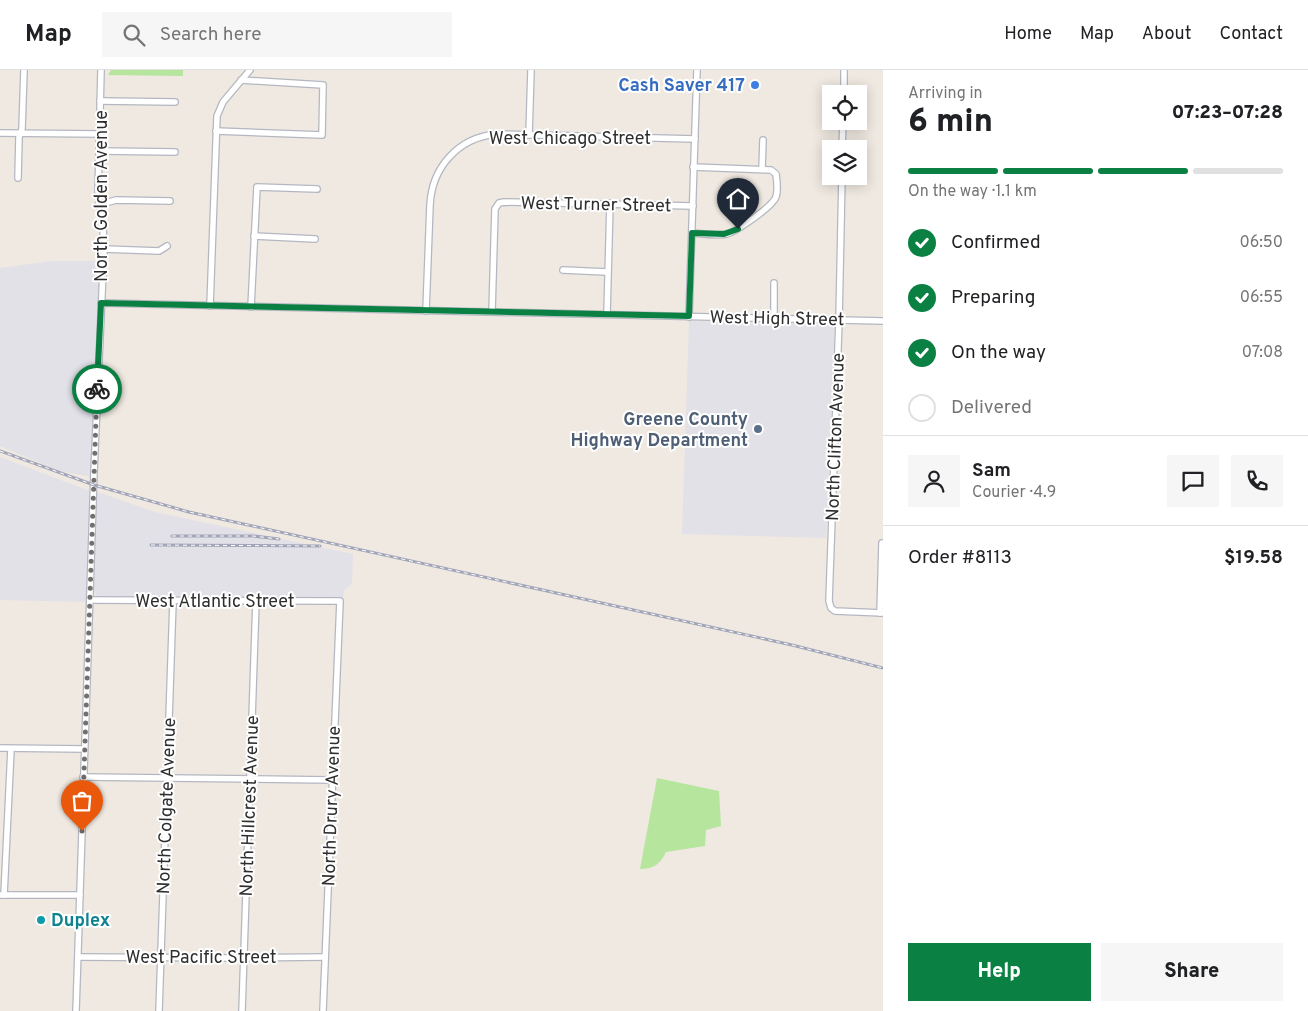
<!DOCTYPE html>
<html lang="en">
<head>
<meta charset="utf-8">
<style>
	body { margin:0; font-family:Overpass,sans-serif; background:#f6f6f6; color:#202124; height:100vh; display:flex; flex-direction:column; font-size:19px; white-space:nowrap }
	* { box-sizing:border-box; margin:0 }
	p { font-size:16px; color:#757577 }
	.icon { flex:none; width:28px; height:28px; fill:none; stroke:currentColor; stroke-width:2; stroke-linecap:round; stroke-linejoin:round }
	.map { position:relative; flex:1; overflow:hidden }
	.drawer { display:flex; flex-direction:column; background:#fff; width:425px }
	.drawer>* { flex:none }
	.buttons { position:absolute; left:822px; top:15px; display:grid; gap:10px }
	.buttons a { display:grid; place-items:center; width:45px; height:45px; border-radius:0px; background:#fff; box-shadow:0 2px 12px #0003; font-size:25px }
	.pin { position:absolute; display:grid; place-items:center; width:42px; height:42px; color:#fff; margin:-51px -21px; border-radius:50% 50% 50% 0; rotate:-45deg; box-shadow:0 0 5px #0007 }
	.pin .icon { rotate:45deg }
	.courier { position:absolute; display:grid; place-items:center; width:50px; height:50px; margin:-25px; border:4px solid #0b8043; border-radius:50%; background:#fff; color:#222; box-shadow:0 1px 6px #0007 }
	.summary em { font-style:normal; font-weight:800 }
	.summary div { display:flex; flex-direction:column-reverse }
	.summary { display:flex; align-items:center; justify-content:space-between; height:85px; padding:0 25px }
	h1 { font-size:32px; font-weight:800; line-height:38px }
	.bar { display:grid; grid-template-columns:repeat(4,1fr); gap:8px 5px; align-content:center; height:60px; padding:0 25px }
	.bar i { height:6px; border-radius:4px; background:#e0e0e0 }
	.bar .current { background:#0b8043 }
	.bar p { grid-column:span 4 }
	.line { display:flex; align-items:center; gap:12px; padding:0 25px; border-top:1px solid #e0e0e0 }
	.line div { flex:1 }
	.round { display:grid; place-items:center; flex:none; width:52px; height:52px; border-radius:0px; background:#f6f6f6 }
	ol { padding:0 25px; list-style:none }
	li { display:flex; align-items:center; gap:15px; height:55px }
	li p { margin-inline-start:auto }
	li .icon { padding:5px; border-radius:50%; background:#0b8043; color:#fff; stroke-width:4 }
	li:last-child { color:#757577 }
	li i { width:28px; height:28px; border:2px solid #e0e0e0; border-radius:50% }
	.button { display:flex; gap:10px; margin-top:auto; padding:10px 25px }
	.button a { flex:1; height:58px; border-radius:0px; background:#0b8043; color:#fff; font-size:20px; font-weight:800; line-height:58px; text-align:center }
	.button a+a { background:#f6f6f6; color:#202124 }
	header { display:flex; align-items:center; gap:30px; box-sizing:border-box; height:70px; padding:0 25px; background:#fff; border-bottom:1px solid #e0e0e0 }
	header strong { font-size:24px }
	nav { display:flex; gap:28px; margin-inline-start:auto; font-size:18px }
	.search { width:350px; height:45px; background:#f6f6f6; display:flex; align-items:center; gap:12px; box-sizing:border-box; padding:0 18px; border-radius:0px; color:#757577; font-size:19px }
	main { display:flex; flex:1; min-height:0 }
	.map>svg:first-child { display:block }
	.industrial { fill:#e3e1e8 }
	.green { fill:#b6e59e }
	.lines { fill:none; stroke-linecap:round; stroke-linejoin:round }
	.minor-casing { stroke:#b4b7c1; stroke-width:8 }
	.minor { stroke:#fff; stroke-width:5.5 }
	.rail-casing { stroke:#a3a6b8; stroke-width:3 }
	.rail { stroke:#fff; stroke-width:1; stroke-dasharray:4; stroke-linecap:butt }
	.done { stroke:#726f6d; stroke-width:5; stroke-dasharray:0 9 }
	.route { stroke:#0b8043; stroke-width:6 }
	.shop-dot { fill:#3f7fe0; stroke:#fff; stroke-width:2 }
	.service-dot { fill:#5c6f8a; stroke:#fff; stroke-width:2 }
	.culture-dot { fill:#0f9aa8; stroke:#fff; stroke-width:2 }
	.labels { text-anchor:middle; stroke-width:4; stroke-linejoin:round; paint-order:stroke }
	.shop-label { font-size:18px; font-weight:bold; fill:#366cbe; stroke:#fff; text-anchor:end }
	.street-label { font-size:18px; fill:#2e2e2e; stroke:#fff }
	.service-label { font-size:18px; font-weight:bold; fill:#4e5e75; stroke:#fff; text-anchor:end }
	.culture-label { font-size:18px; font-weight:bold; fill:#0d838f; stroke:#fff; text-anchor:start }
</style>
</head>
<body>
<header>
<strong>Map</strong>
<div class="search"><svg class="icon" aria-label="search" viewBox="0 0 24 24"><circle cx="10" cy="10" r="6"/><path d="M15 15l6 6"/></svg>Search here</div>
<nav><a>Home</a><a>Map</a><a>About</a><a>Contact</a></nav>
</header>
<main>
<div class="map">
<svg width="883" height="941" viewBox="0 0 883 941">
	<rect width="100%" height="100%" fill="#efe9e1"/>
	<!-- industrial -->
	<g class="industrial">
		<path d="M 52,191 L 100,191 L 92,407 L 59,401 L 0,376 L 0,198 Z"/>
		<path d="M 689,251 L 835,254 L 826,468 L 682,464 Z"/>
		<path d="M 0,387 L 90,421 L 86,532 L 0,530 Z"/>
		<path d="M 98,422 L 155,442 L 353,484 L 352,514 L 344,520 L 343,530 L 100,528 L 96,526 L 93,518 L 96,427 Z"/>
	</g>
	<!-- green -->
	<g class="green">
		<path d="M 111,0 L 183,0 L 183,6 L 108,5 Z"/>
		<path d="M 657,708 L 719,721 L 721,756 L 706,760 L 705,776 L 666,782 C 660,794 654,799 640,799 Z"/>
	</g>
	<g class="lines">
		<defs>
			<g id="minor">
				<path d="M 844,24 L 844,0"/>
				<path d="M 100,31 L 175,32"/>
				<path d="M 216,61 L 322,65 L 323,15 L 241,10"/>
				<path d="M 0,63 L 100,64"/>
				<path d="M 529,65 L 531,0"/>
				<path d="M 842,79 L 843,51"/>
				<path d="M 99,81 L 175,82"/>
				<path d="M 762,99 L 763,70"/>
				<path d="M 842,106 L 839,250 L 829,531 L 831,538 L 835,541 L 883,543"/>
				<path d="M 18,108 L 19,67 L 22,59 L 24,0"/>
				<path d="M 98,135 L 116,130 L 170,131"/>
				<path d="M 692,163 C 703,164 716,166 727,164 C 737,161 772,137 776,127 C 778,121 777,111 776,104 L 771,100 L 693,97"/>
				<path d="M 254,166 L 315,169"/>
				<path d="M 104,179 L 159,181 L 167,176"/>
				<path d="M 563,200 L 607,202"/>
				<path d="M 101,233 L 883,251"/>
				<path d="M 210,236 L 217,46 L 223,32 L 250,0"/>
				<path d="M 251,237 L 257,117 L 317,119"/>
				<path d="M 426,241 L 430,135 C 432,97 458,68 496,64 L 695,69"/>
				<path d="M 492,242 L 495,139 L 499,133 L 504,132 L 693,136"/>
				<path d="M 607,244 L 610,133"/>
				<path d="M 689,247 L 697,0"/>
				<path d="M 774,248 L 774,213"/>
				<path d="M 90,530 L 340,531 L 323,941"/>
				<path d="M 880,543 L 882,473"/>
				<path d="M 0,678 L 84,679"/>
				<path d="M 83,707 L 332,710"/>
				<path d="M 0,825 L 80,825"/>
				<path d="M 4,825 L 11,679"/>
				<path d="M 78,887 L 243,888 L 325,887"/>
				<path d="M 76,941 L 94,402 L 104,179 L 103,157 L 98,124 L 101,0"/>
				<path d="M 159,941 L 173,531"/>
				<path d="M 242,941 L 256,531"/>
			</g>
		</defs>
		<!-- minor casing -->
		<use href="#minor" class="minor-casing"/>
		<!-- minor -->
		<use href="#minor" class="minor"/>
		<defs>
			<g id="rail">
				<path d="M 0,381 L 94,415 L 189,442 L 792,575 L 883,598"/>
				<path d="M 172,466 L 253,466 L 279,469"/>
				<path d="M 151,475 L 320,476"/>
			</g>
		</defs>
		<!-- rail casing -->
		<use href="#rail" class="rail-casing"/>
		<!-- rail -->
		<use href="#rail" class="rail"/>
	</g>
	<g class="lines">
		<!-- done -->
		<path class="done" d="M 82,761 L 97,319"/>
		<!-- route -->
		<path class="route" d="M 97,319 L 101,233 L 689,246 L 692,163 L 724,164 L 738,159"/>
	</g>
	<!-- markers -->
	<circle class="shop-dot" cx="755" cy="15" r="5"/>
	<circle class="service-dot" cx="758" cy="359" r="5"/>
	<circle class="culture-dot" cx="41" cy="850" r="5"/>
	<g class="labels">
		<!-- shop labels -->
		<g class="shop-label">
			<text x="745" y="21">Cash Saver 417</text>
		</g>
		<!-- street labels -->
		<g class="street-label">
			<text x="570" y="74">West Chicago Street</text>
			<text transform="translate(101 126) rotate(-90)" y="6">North Golden Avenue</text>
			<text transform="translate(596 134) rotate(1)" y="6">West Turner Street</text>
			<text transform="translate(777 248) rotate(1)" y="6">West High Street</text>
			<text transform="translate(835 367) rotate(-88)" y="6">North Clifton Avenue</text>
			<text x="215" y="537">West Atlantic Street</text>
			<text transform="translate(166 736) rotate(-88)" y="6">North Colgate Avenue</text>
			<text transform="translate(249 736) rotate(-88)" y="6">North Hillcrest Avenue</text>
			<text transform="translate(331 736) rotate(-88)" y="6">North Drury Avenue</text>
			<text x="201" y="893">West Pacific Street</text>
		</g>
		<!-- service labels -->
		<g class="service-label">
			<text x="748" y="355">Greene County<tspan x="748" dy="21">Highway Department</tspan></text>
		</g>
		<!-- culture labels -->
		<g class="culture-label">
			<text x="51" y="856">Duplex</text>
		</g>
	</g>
</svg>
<div class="buttons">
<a><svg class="icon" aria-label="locate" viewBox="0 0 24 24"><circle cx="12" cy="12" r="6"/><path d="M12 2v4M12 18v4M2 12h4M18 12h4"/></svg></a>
<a><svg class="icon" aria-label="layers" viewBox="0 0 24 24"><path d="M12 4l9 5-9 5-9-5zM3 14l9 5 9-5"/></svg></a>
</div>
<div class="pin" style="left:82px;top:761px;background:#ea580c"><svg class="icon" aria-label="bag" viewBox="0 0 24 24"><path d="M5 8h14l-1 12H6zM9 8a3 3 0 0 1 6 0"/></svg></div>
<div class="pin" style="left:738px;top:159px;background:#1f2937"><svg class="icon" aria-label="home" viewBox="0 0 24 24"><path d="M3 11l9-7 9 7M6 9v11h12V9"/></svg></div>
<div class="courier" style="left:97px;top:319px"><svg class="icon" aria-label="bike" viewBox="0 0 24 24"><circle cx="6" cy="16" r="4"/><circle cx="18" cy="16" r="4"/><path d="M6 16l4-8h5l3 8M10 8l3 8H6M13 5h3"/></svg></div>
</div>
<section class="drawer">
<div class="summary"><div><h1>6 min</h1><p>Arriving in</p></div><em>07:23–07:28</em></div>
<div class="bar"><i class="current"></i><i class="current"></i><i class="current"></i><i></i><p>On the way · 1.1 km</p></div>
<ol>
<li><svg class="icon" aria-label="check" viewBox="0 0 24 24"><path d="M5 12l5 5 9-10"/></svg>Confirmed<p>06:50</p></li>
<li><svg class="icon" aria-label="check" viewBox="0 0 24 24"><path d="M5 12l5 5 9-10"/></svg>Preparing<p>06:55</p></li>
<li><svg class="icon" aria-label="check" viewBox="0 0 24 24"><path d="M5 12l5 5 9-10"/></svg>On the way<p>07:08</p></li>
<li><i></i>Delivered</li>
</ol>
<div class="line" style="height:90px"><a class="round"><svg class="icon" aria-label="person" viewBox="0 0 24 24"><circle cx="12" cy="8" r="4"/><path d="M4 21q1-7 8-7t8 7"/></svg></a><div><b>Sam</b><p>Courier · 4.9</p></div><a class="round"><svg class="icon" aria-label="chat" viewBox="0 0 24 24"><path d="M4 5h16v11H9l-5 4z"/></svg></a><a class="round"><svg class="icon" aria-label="phone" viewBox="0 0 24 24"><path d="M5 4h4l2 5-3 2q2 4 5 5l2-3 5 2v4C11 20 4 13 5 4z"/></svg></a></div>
<div class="line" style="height:65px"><div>Order #8113</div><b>$19.58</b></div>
<div class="button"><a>Help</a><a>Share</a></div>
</section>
</main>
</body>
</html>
